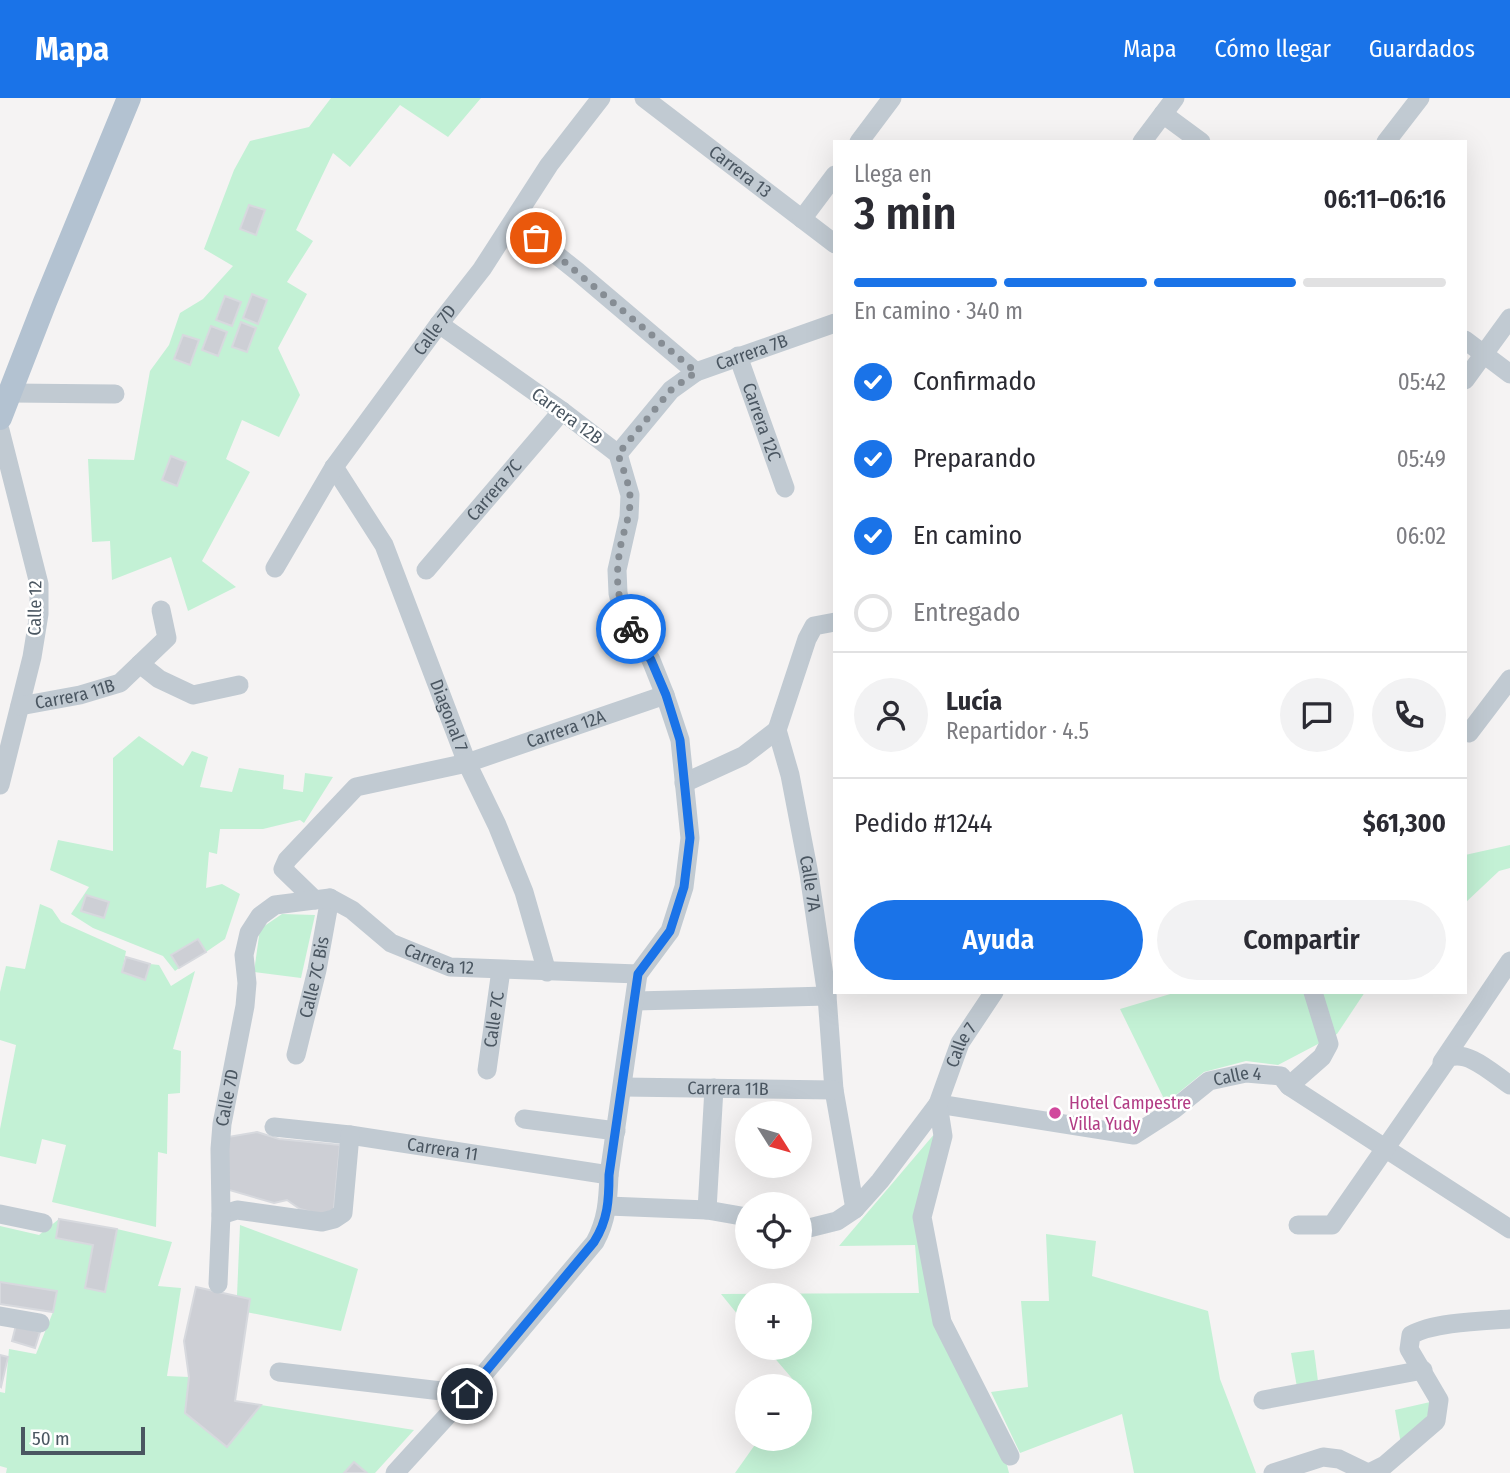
<!DOCTYPE html>
<html lang="es">
<head>
<meta charset="utf-8">
<style>
	body { margin:0; font-family:"Fira Sans Condensed",sans-serif; background:#f2f2f3; color:#2b2b33; height:100vh; display:flex; flex-direction:column; font-size:26px; white-space:nowrap }
	* { box-sizing:border-box; margin:0 }
	p { font-size:23px; color:#7c7c81 }
	.icon { flex:none; width:38px; height:38px; fill:none; stroke:currentColor; stroke-width:2; stroke-linecap:round; stroke-linejoin:round }
	.map { position:relative; flex:1; overflow:hidden }
	.panel { position:absolute; left:833px; top:42px; width:634px; height:854px; display:flex; flex-direction:column; background:#fff; border-radius:0px; box-shadow:0 7px 28px #0002 }
	.panel>* { flex:none }
	.needle { width:46px; rotate:127deg }
	.controls { position:absolute; left:735px; top:1003px; display:grid; gap:14px }
	.controls a { display:grid; place-items:center; width:77px; height:77px; border-radius:50%; background:#fff; box-shadow:0 7px 28px #0002; font-size:35px }
	.scale { position:absolute; left:21px; bottom:18px; width:124px; box-sizing:border-box; padding-left:7px; border:4px solid #4a5661; border-top:0; font-size:19px; line-height:24px; white-space:nowrap; color:#4a5661; -webkit-text-stroke:5px #fff; paint-order:stroke }
	.pin { position:absolute; display:grid; place-items:center; width:60px; height:60px; color:#fff; margin:-30px; border:4px solid #fff; border-radius:50%; box-shadow:0 2px 7px #0007 }
	.courier { position:absolute; display:grid; place-items:center; width:70px; height:70px; margin:-35px; border:5px solid #1a73e8; border-radius:50%; background:#fff; color:#222; box-shadow:0 2px 9px #0007 }
	.summary em { font-style:normal; font-weight:600 }
	.summary div { display:flex; flex-direction:column-reverse }
	.summary { display:flex; align-items:center; justify-content:space-between; height:119px; padding:0 21px }
	h1 { font-size:46px; font-weight:600; line-height:52px }
	.bar { display:grid; grid-template-columns:repeat(4,1fr); gap:10px 7px; align-content:center; height:84px; padding:0 21px }
	.bar i { height:9px; border-radius:5px; background:#e1e1e2 }
	.bar .selected { background:#1a73e8 }
	.bar p { grid-column:span 4 }
	.line { display:flex; align-items:center; gap:18px; padding:0 21px; border-top:2px solid #e1e1e2 }
	.line div { flex:1 }
	.round { display:grid; place-items:center; flex:none; width:74px; height:74px; border-radius:37px; background:#f2f2f3 }
	ol { padding:0 21px; list-style:none }
	li { display:flex; align-items:center; gap:21px; height:77px }
	li p { margin-inline-start:auto }
	li .icon { padding:7px; border-radius:50%; background:#1a73e8; color:#fff; stroke-width:4 }
	li:last-child { color:#7c7c81 }
	li i { width:38px; height:38px; border:4px solid #e1e1e2; border-radius:50% }
	.action { display:flex; gap:14px; margin-top:auto; padding:14px 21px }
	.action a { flex:1; height:80px; border-radius:42px; background:#1a73e8; color:#fff; font-size:28px; font-weight:600; line-height:80px; text-align:center }
	.action a+a { background:#f2f2f3; color:#2b2b33 }
	header { display:flex; align-items:center; gap:42px; box-sizing:border-box; height:98px; padding:0 35px; background:#1a73e8; color:#fff }
	header strong { font-size:33px }
	nav { display:flex; gap:38px; margin-inline-start:auto; font-size:24px }
	.map>svg:first-child { display:block }
	.green { fill:#c3f1d5 }
	.building { fill:#cdcfd5; stroke:#d7d9de; stroke-width:2 }
	.lines { fill:none; stroke-linecap:round; stroke-linejoin:round }
	.minor { stroke:#c1cad2; stroke-width:19 }
	.major { stroke:#b3c2d1; stroke-width:24 }
	.done { stroke:#868d94; stroke-width:7; stroke-dasharray:0 12.6 }
	.route { stroke:#1a73e8; stroke-width:9 }
	.hotel-dot { fill:#d1479c; stroke:#fff; stroke-width:2.5 }
	.labels { text-anchor:middle; stroke-width:5; stroke-linejoin:round; paint-order:stroke }
	.street-label { font-size:18px; fill:#4a5661; stroke:#fff }
	.hotel-label { font-size:18px; fill:#b23c85; stroke:#fff; text-anchor:start }
</style>
</head>
<body>
<header>
<strong>Mapa</strong>
<nav><a>Mapa</a><a>Cómo llegar</a><a>Guardados</a></nav>
</header>
<div class="map">
<svg width="1510" height="1375" viewBox="0 0 1510 1375">
	<rect width="100%" height="100%" fill="#f5f3f3"/>
	<!-- green -->
	<g class="green">
		<path d="M 331,0 L 481,0 L 448,39 L 400,7 L 350,69 L 333,55 L 296,132 L 313,143 L 287,184 L 307,196 L 278,250 L 300,297 L 279,339 L 242,322 L 226,361 L 250,374 L 202,463 L 236,489 L 188,513 L 171,459 L 112,482 L 110,443 L 92,444 L 88,361 L 134,362 L 150,273 L 169,247 L 180,215 L 203,201 L 233,168 L 204,151 L 234,72 L 250,43 L 309,29 Z"/>
		<path d="M 139,638 L 183,668 L 192,653 L 208,659 L 200,689 L 232,694 L 239,670 L 284,677 L 283,691 L 303,694 L 305,675 L 333,679 L 304,725 L 300,722 L 263,731 L 220,731 L 217,756 L 209,754 L 206,790 L 222,786 L 240,796 L 225,841 L 206,854 L 197,841 L 171,857 L 179,870 L 175,873 L 163,858 L 93,830 L 71,816 L 89,789 L 50,772 L 58,742 L 113,753 L 113,660 Z"/>
		<path d="M 1510,747 L 1510,770 L 1499,773 L 1465,805 L 1465,757 Z"/>
		<path d="M 40,806 L 52,811 L 61,824 L 126,853 L 122,874 L 145,882 L 150,866 L 159,867 L 171,888 L 195,873 L 173,951 L 181,953 L 180,995 L 168,996 L 167,1056 L 158,1054 L 156,1129 L 52,1104 L 66,1047 L 42,1041 L 36,1066 L 0,1058 L 0,1031 L 16,947 L 0,942 L 0,894 L 6,868 L 25,871 Z"/>
		<path d="M 282,816 L 315,817 L 301,880 L 254,874 L 260,831 Z"/>
		<path d="M 1177,894 L 1365,894 L 1337,936 L 1278,967 L 1246,963 L 1204,974 L 1166,1005 L 1120,911 Z"/>
		<path d="M 936,1034 L 914,1120 L 940,1227 L 1006,1363 L 1009,1375 L 735,1375 L 759,1341 L 800,1340 L 800,1288 L 794,1288 L 796,1285 L 766,1250 L 800,1250 L 800,1197 L 747,1197 L 747,1228 L 721,1196 L 919,1195 L 915,1147 L 839,1148 Z"/>
		<path d="M 59,1121 L 56,1140 L 93,1147 L 86,1190 L 105,1194 L 117,1131 L 172,1144 L 158,1188 L 181,1190 L 167,1278 L 189,1279 L 227,1348 L 261,1307 L 414,1332 L 375,1375 L 367,1375 L 354,1364 L 344,1375 L 6,1375 L 7,1370 L 0,1368 L 0,1294 L 5,1295 L 9,1251 L 36,1256 L 53,1214 L 57,1194 L 0,1184 L 0,1128 L 39,1137 Z"/>
		<path d="M 240,1127 L 358,1171 L 341,1233 L 246,1214 L 237,1198 Z"/>
		<path d="M 1046,1136 L 1096,1143 L 1092,1178 L 1208,1213 L 1220,1281 L 1256,1375 L 1134,1375 L 1122,1316 L 1020,1355 L 991,1294 L 1028,1289 L 1021,1203 L 1049,1203 Z"/>
		<path d="M 1314,1252 L 1319,1291 L 1298,1295 L 1291,1255 Z"/>
		<path d="M 1439,1302 L 1402,1352 L 1395,1312 Z"/>
	</g>
	<!-- building -->
	<g class="building">
		<path d="M 249,107 L 265,112 L 256,137 L 240,131 Z"/>
		<path d="M 252,196 L 267,202 L 258,226 L 243,220 Z"/>
		<path d="M 225,198 L 241,204 L 232,228 L 216,222 Z"/>
		<path d="M 241,224 L 256,230 L 247,254 L 232,249 Z"/>
		<path d="M 211,228 L 227,234 L 218,258 L 202,252 Z"/>
		<path d="M 183,237 L 199,242 L 190,267 L 174,261 Z"/>
		<path d="M 171,358 L 186,364 L 177,388 L 162,382 Z"/>
		<path d="M 86,797 L 109,804 L 104,820 L 81,813 Z"/>
		<path d="M 198,841 L 206,854 L 179,870 L 171,857 Z"/>
		<path d="M 126,859 L 150,866 L 145,882 L 122,874 Z"/>
		<path d="M 257,1034 L 279,1041 L 340,1047 L 333,1120 L 300,1111 L 287,1102 L 274,1105 L 226,1091 L 222,1040 Z"/>
		<path d="M 59,1121 L 117,1131 L 105,1194 L 85,1190 L 93,1147 L 56,1140 Z"/>
		<path d="M 0,1184 L 57,1193 L 53,1214 L 0,1206 Z"/>
		<path d="M 196,1189 L 250,1201 L 235,1303 L 261,1307 L 227,1349 L 185,1315 L 189,1279 L 184,1243 Z"/>
		<path d="M 16,1227 L 40,1234 L 35,1250 L 12,1243 Z"/>
		<path d="M 0,1257 L 8,1259 L 1,1289 L 0,1288 Z"/>
		<path d="M 354,1364 L 367,1375 L 344,1375 Z"/>
	</g>
	<g class="lines">
		<!-- minor -->
		<g class="minor">
			<path id="s1" d="M 644,0 L 835,146"/>
			<path d="M 1163,16 L 1201,44"/>
			<path d="M 859,44 L 892,0"/>
			<path d="M 1142,44 L 1175,0"/>
			<path d="M 1386,44 L 1420,0"/>
			<path d="M 802,121 L 835,77"/>
			<path d="M 514,123 L 578,174 L 696,274"/>
			<path d="M 1465,242 L 1510,276"/>
			<path id="s2" d="M 738,258 L 785,390"/>
			<path d="M 1465,282 L 1510,220"/>
			<path d="M 11,295 L 115,296"/>
			<path d="M 0,332 L 39,486 L 39,516 L 32,559 L 0,687"/>
			<path id="s3" d="M 618,356 L 671,292 L 696,274 L 835,225"/>
			<path id="s4" d="M 334,369 L 384,447 L 467,665 L 497,727 L 524,794 L 547,874"/>
			<path id="s5" d="M 275,470 L 334,369 L 439,226 L 482,171 L 549,67 L 601,0"/>
			<path id="s6" d="M 426,472 L 562,313"/>
			<path id="s7" d="M 835,524 L 814,528 L 807,541 L 777,632 L 790,677 L 809,776 L 827,898 L 834,992 L 855,1111"/>
			<path d="M 140,566 L 159,581 L 193,597 L 239,587"/>
			<path id="s8" d="M 20,608 L 80,597 L 120,585 L 167,540 L 161,512"/>
			<path d="M 1465,632 L 1469,635 L 1510,581"/>
			<path d="M 684,685 L 743,658 L 777,632"/>
			<path id="s9" d="M 315,802 L 283,771 L 287,762 L 356,689 L 467,665 L 665,597"/>
			<path d="M 635,903 L 827,898"/>
			<path id="s10" d="M 296,957 L 317,872 L 330,800"/>
			<path d="M 1442,964 L 1510,863"/>
			<path id="s11" d="M 487,972 L 501,872"/>
			<path d="M 1289,988 L 1322,959 L 1329,946 L 1313,894"/>
			<path id="s12" d="M 623,989 L 834,992"/>
			<path id="s13" d="M 938,1006 L 1134,1037 L 1173,1012 L 1209,983 L 1246,975 L 1281,978 L 1289,988 L 1510,1131"/>
			<path d="M 938,1006 L 943,1038 L 922,1119 L 942,1224 L 1010,1358"/>
			<path d="M 524,1021 L 616,1033"/>
			<path id="s14" d="M 274,1029 L 350,1037 L 609,1077"/>
			<path d="M 608,1108 L 707,1112 L 747,1119"/>
			<path d="M 707,1112 L 714,990"/>
			<path d="M 0,1116 L 43,1125"/>
			<path d="M 221,1117 L 237,1112 L 322,1124 L 334,1121 L 343,1115 L 350,1037"/>
			<path d="M 1298,1127 L 1332,1127 L 1448,960 C 1468,951 1493,976 1510,987"/>
			<path id="s15" d="M 800,1128 L 809,1130 L 837,1123 L 855,1111 L 880,1083 L 938,1006 L 960,945 L 994,894"/>
			<path id="s16" d="M 218,1186 L 221,1117 L 220,1051 L 222,1026 L 245,908 L 247,885 L 244,857 L 249,835 L 260,818 L 275,807 L 330,800 L 352,812 L 391,845 L 450,869 L 638,876"/>
			<path d="M 0,1218 L 40,1225"/>
			<path d="M 279,1274 L 467,1296"/>
			<path d="M 1263,1302 L 1423,1272"/>
			<path d="M 395,1375 L 467,1296 L 595,1144 C 607,1122 608,1102 609,1077 L 638,876 L 670,833 L 684,789 L 690,740 L 680,642 L 665,597 L 651,562 L 623,516 L 618,495 L 617,472 L 629,419 L 630,397 L 618,356 L 562,313 L 439,226"/>
			<path d="M 1273,1375 L 1323,1359 L 1339,1361 L 1368,1375"/>
			<path d="M 1369,1375 L 1385,1367 L 1436,1323 L 1439,1302 L 1409,1251 L 1411,1237 C 1434,1224 1483,1223 1510,1221"/>
		</g>
		<!-- major -->
		<path class="major" d="M 0,320 L 45,204 L 129,0"/>
	</g>
	<g class="lines">
		<!-- done -->
		<path class="done" d="M 536,140 L 696,274 L 671,292 L 618,356 C 622,369 629,384 630,398 C 631,413 626,427 622,441 C 615,473 615,501 631,531"/>
		<!-- route -->
		<path class="route" d="M 467,1296 L 594,1144 C 608,1122 609,1102 609,1077 L 638,876 L 670,833 L 684,789 L 690,740 L 680,642 L 666,597 L 651,562 L 631,531"/>
	</g>
	<!-- markers -->
	<circle class="hotel-dot" cx="1055" cy="1015" r="7"/>
	<g class="labels">
		<!-- street labels -->
		<g class="street-label">
			<text dy="6" stroke="none"><textPath href="#s1" startOffset="121">Carrera 13</textPath></text>
			<text dy="6" stroke="none"><textPath href="#s5" startOffset="287">Calle 7D</textPath></text>
			<text dy="6" stroke="none"><textPath href="#s3" startOffset="173">Carrera 7B</textPath></text>
			<text transform="translate(567 318) rotate(36)" y="6">Carrera 12B</text>
			<text dy="6" stroke="none"><textPath href="#s2" startOffset="70">Carrera 12C</textPath></text>
			<text dy="6" stroke="none"><textPath href="#s6" startOffset="105">Carrera 7C</textPath></text>
			<text transform="translate(35 510) rotate(-89)" y="6">Calle 12</text>
			<text dy="6" stroke="none"><textPath href="#s8" startOffset="56">Carrera 11B</textPath></text>
			<text dy="6" stroke="none"><textPath href="#s4" startOffset="275">Diagonal 7</textPath></text>
			<text dy="6" stroke="none"><textPath href="#s9" startOffset="373">Carrera 12A</textPath></text>
			<text dy="6" stroke="none"><textPath href="#s7" startOffset="289">Calle 7A</textPath></text>
			<text dy="6" stroke="none"><textPath href="#s16" startOffset="576">Carrera 12</textPath></text>
			<text dy="6" stroke="none"><textPath href="#s10" startOffset="80">Calle 7C Bis</textPath></text>
			<text dy="6" stroke="none"><textPath href="#s11" startOffset="51">Calle 7C</textPath></text>
			<text dy="6" stroke="none"><textPath href="#s15" startOffset="257">Calle 7</textPath></text>
			<text dy="6" stroke="none"><textPath href="#s13" startOffset="320">Calle 4</textPath></text>
			<text dy="6" stroke="none"><textPath href="#s12" startOffset="105">Carrera 11B</textPath></text>
			<text dy="6" stroke="none"><textPath href="#s16" startOffset="187">Calle 7D</textPath></text>
			<text dy="6" stroke="none"><textPath href="#s14" startOffset="170">Carrera 11</textPath></text>
		</g>
		<!-- hotel labels -->
		<g class="hotel-label">
			<text x="1069" y="1011">Hotel Campestre<tspan x="1069" dy="21">Villa Yudy</tspan></text>
		</g>
	</g>
</svg>
<div class="controls">
<a><svg class="needle" viewBox="-14 -14 28 28"><path d="M0-13l5 13h-10z" fill="#e53935"/><path d="M0 13l5-13h-10z" fill="#7c7c81"/></svg></a>
<a><svg class="icon" aria-label="locate" viewBox="0 0 24 24"><circle cx="12" cy="12" r="6"/><path d="M12 2v4M12 18v4M2 12h4M18 12h4"/></svg></a>
<a>+</a>
<a>−</a>
</div>
<div class="scale">50 m</div>
<div class="pin" style="left:536px;top:140px;background:#ea580c"><svg class="icon" aria-label="bag" viewBox="0 0 24 24"><path d="M5 8h14l-1 12H6zM9 8a3 3 0 0 1 6 0"/></svg></div>
<div class="pin" style="left:467px;top:1296px;background:#1f2937"><svg class="icon" aria-label="home" viewBox="0 0 24 24"><path d="M3 11l9-7 9 7M6 9v11h12V9"/></svg></div>
<div class="courier" style="left:631px;top:531px"><svg class="icon" aria-label="bike" viewBox="0 0 24 24"><circle cx="6" cy="16" r="4"/><circle cx="18" cy="16" r="4"/><path d="M6 16l4-8h5l3 8M10 8l3 8H6M13 5h3"/></svg></div>
<section class="panel">
<div class="summary"><div><h1>3 min</h1><p>Llega en</p></div><em>06:11–06:16</em></div>
<div class="bar"><i class="selected"></i><i class="selected"></i><i class="selected"></i><i></i><p>En camino · 340 m</p></div>
<ol>
<li><svg class="icon" aria-label="check" viewBox="0 0 24 24"><path d="M5 12l5 5 9-10"/></svg>Confirmado<p>05:42</p></li>
<li><svg class="icon" aria-label="check" viewBox="0 0 24 24"><path d="M5 12l5 5 9-10"/></svg>Preparando<p>05:49</p></li>
<li><svg class="icon" aria-label="check" viewBox="0 0 24 24"><path d="M5 12l5 5 9-10"/></svg>En camino<p>06:02</p></li>
<li><i></i>Entregado</li>
</ol>
<div class="line" style="height:126px"><a class="round"><svg class="icon" aria-label="person" viewBox="0 0 24 24"><circle cx="12" cy="8" r="4"/><path d="M4 21q1-7 8-7t8 7"/></svg></a><div><b>Lucía</b><p>Repartidor · 4.5</p></div><a class="round"><svg class="icon" aria-label="chat" viewBox="0 0 24 24"><path d="M4 5h16v11H9l-5 4z"/></svg></a><a class="round"><svg class="icon" aria-label="phone" viewBox="0 0 24 24"><path d="M5 4h4l2 5-3 2q2 4 5 5l2-3 5 2v4C11 20 4 13 5 4z"/></svg></a></div>
<div class="line" style="height:91px"><div>Pedido #1244</div><b>$61,300</b></div>
<div class="action"><a>Ayuda</a><a>Compartir</a></div>
</section>
</div>
</body>
</html>
